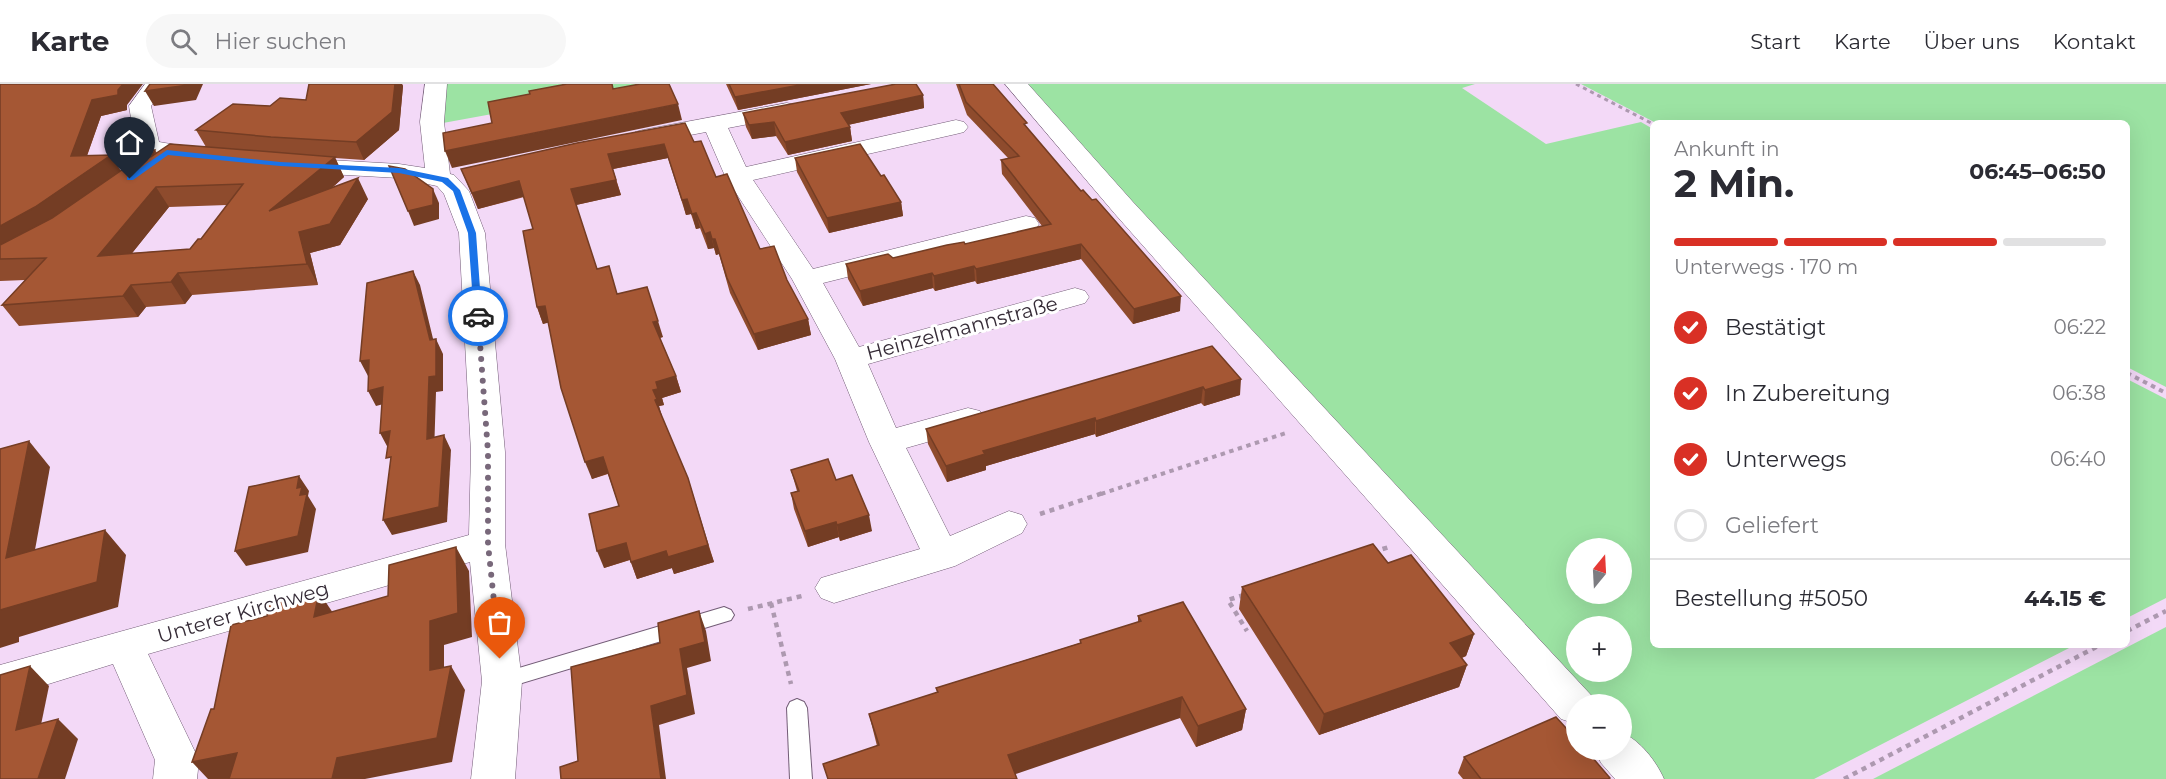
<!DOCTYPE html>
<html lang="de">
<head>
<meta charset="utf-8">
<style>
	body { margin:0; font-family:Montserrat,sans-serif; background:#f7f7f7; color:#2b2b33; height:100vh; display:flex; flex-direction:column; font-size:22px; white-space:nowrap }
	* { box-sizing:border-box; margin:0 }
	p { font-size:20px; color:#7c7c81 }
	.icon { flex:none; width:33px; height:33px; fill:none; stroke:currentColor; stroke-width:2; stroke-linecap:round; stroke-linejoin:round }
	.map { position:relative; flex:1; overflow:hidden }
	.sheet { position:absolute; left:1650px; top:36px; width:480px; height:528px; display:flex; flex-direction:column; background:#fff; border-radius:9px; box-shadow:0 6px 24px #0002 }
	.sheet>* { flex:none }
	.needle { width:39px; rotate:18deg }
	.tools { position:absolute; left:1566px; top:454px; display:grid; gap:12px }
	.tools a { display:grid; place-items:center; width:66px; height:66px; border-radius:50%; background:#fff; box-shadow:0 6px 24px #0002; font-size:30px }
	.pin { position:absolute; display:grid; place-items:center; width:51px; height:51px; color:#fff; margin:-62px -26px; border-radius:50% 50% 50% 0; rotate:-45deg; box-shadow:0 0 6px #0007 }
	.pin .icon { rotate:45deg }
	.courier { position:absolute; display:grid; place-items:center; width:60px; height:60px; margin:-30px; border:4px solid #1a73e8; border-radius:50%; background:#fff; color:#222; box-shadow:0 2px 8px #0007 }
	.summary em { font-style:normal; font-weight:700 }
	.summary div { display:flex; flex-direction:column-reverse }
	.summary { display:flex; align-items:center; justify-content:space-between; height:102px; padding:0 24px }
	h1 { font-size:39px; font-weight:700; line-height:45px }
	.bar { display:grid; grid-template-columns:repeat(4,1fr); gap:9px 6px; align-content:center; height:72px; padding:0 24px }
	.bar i { height:8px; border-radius:4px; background:#e1e1e2 }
	.bar .selected { background:#d93025 }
	.bar p { grid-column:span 4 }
	.line { display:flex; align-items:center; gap:15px; padding:0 24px; border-top:2px solid #e1e1e2 }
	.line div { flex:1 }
	ol { padding:0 24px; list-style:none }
	li { display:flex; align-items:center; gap:18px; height:66px }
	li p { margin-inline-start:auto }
	li .icon { padding:6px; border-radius:50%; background:#d93025; color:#fff; stroke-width:4 }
	li:last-child { color:#7c7c81 }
	li i { width:33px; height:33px; border:3px solid #e1e1e2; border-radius:50% }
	header { display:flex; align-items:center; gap:36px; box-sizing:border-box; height:84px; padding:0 30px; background:#fff; border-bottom:2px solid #e1e1e2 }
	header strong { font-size:28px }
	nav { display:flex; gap:33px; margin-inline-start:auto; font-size:21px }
	.search { width:420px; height:54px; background:#f7f7f7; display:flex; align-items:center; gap:15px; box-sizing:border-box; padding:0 21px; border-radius:33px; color:#7c7c81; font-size:22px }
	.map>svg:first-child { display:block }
	.green { fill:#9ce3a3; fill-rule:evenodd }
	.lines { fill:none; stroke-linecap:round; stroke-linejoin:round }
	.lane-casing { stroke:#725c76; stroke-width:2 }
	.street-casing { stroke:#725c76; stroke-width:1 }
	.path-far2 { stroke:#ad99b0; stroke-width:3; stroke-dasharray:4 4; stroke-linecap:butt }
	.path-far1 { stroke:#ad99b0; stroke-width:4; stroke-dasharray:4.5 4.5; stroke-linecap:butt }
	.path { stroke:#ad99b0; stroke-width:4.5; stroke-dasharray:5 5; stroke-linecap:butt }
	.lane { fill:#fff; fill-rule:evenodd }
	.street { fill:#fff; fill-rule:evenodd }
	.wall { fill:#8e4b2d; fill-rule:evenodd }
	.shaded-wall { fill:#743d24 }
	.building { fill:#a55734; stroke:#743d24; stroke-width:1.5; fill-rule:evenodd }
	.route { fill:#1a73e8 }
	.done { stroke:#78687a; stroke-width:6; stroke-dasharray:0 10.8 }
	.labels { text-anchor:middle; stroke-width:6; stroke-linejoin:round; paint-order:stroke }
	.street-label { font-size:20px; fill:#352b36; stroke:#fff }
</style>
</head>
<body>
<header>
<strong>Karte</strong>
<div class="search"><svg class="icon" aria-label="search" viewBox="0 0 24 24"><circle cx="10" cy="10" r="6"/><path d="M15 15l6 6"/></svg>Hier suchen</div>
<nav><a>Start</a><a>Karte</a><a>Über uns</a><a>Kontakt</a></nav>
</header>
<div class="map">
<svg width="2166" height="695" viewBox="0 0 2166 695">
	<rect width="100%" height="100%" fill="#f3d9f7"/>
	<!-- green -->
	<g class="green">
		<path d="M 446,0 L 656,0 L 443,39 Z"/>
		<path d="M 1026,0 L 1475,0 L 1462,4 L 1546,60 L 1641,38 L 1653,45 L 1653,561 L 2075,561 L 1814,695 L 1662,695 L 1622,650 L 1622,621 L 1595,621 L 1355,364 ZM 1576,465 L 1622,465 L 1622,510 L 1576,510 ZM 1576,543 L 1622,543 L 1622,588 L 1576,588 Z"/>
		<path d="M 1581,0 L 2166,0 L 2166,303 L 2127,283 L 2127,39 L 1656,39 Z"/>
		<path d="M 2127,295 L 2166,315 L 2166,514 L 2127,534 Z"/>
		<path d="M 2166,543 L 2166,695 L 1873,695 Z"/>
	</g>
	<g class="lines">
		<defs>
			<g id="lane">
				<path d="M 724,523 L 731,526 L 734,531 L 731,536 L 502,605 L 495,603 L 492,597 L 495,591 L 502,589 Z"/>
				<path d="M 797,615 L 804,618 L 807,624 L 812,695 L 790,695 L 787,624 L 790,618 Z"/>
			</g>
			<g id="street">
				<path d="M 145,0 L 168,0 L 151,22 L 159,58 L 213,67 L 216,72 L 213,77 L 204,79 L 139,69 L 136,64 L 129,22 Z"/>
				<path d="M 425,0 L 447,0 L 444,38 L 450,90 L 454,91 L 469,107 L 485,149 L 505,368 L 505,460 L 522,597 L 515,695 L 471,695 L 482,597 L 470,478 L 148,570 L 199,676 L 197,695 L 153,695 L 155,676 L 113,580 L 0,615 L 0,581 L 469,451 L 471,368 L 459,149 L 444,110 L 437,102 L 399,94 L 294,88 L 285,86 L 282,81 L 285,76 L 294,74 L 399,80 L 425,84 L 420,38 Z"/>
				<path d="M 1005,0 L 1028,0 L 1133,118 L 1591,611 L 1596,621 L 1576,621 L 1576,640 L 1561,635 L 1115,130 Z"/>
				<path d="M 787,19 L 795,21 L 798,26 L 795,31 L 728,44 L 746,83 L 956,36 L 964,38 L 968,43 L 964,48 L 956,50 L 753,96 L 813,185 L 1026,132 L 1035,134 L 1039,140 L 1035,146 L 823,199 L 859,263 L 1075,204 L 1085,207 L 1089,213 L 1085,219 L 868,280 L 896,344 L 968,324 L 980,327 L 984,335 L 980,343 L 906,364 L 950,452 L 1009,427 L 1022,431 L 1027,440 L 1022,449 L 955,482 L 834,519 L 821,514 L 815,504 L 821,494 L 920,465 L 869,358 L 835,275 L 792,195 L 725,92 L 706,48 L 643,60 L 635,58 L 631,53 L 635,48 L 643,46 Z"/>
				<path d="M 1622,649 C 1640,656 1656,677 1664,695 L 1615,695 L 1601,679 L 1595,666 L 1622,666 Z"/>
			</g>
		</defs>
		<!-- lane casing -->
		<use href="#lane" class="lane-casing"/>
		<!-- street casing -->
		<use href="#street" class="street-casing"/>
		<!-- path-far2 -->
		<path class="path-far2" d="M 1576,0 L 1653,40"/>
		<!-- path-far1 -->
		<g class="path-far1">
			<path d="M 2127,289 L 2166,309"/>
			<path d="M 1101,410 L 1286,349"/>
		</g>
		<!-- path -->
		<g class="path">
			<path d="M 1040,430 L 1106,408"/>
			<path d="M 1373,468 L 1389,463"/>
			<path d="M 1244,511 L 1228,516 L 1247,547"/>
			<path d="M 771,519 L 791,600"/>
			<path d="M 748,525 L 802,512"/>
			<path d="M 2127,547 L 2166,527"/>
			<path d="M 1844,695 L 2100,561"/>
		</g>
		<!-- lane -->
		<use href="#lane" class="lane"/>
		<!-- street -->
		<use href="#street" class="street"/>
	</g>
	<!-- wall -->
	<g class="wall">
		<path d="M 0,0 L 127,21 L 127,26 L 101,32 L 87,72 L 121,87 L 155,66 L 157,69 L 206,63 L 196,46 L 270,22 L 306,16 L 309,0 L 402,0 L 403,2 L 399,46 L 364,76 L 335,74 L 344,93 L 332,104 L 368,115 L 340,161 L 310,169 L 318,201 L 192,211 L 185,220 L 146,223 L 138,233 L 19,242 L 2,221 L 25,196 L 0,197 ZM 227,121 L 201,155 L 190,165 L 132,169 L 169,123 Z"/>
		<path d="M 726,0 L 871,0 L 738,26 Z"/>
		<path d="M 956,0 L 993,0 L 1027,44 L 1180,227 L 1133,240 L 1081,175 L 977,200 L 975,197 L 935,207 L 933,204 L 863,222 L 848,195 L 846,180 L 893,174 L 965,160 L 1042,142 L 1002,90 L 1001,76 L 1008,74 L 967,31 Z"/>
		<path d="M 923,11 L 924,24 L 848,41 L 850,43 L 852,57 L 788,71 L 776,52 L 752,55 L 746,43 L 743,29 Z"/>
		<path d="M 694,58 L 760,165 L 787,196 L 808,235 L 811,251 L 758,266 L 730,209 L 719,170 L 716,171 L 714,164 L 708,165 L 700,144 L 696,145 L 691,130 L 686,131 L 668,74 L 613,85 L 621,111 L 576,121 L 597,185 L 618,210 L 663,253 L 660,254 L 676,292 L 681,308 L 662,314 L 664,321 L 659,322 L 661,332 L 688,394 L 714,478 L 674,490 L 672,484 L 637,495 L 630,476 L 604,484 L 619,422 L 608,390 L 592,395 L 548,238 L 543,240 L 537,223 L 533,145 L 524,113 L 478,125 L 461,85 Z"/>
		<path d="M 795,74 L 881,92 L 901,118 L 903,132 L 829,149 L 797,88 Z"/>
		<path d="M 1212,262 L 1240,311 L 1204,322 L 1201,319 L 1096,353 L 1095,350 L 986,382 L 986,386 L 947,398 L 928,360 L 926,345 Z"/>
		<path d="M 791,386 L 836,396 L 872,447 L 840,457 L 839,453 L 808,463 L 794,425 L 791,409 L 797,407 Z"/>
		<path d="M 1388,479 L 1474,550 L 1466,572 L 1462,574 L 1467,581 L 1459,603 L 1319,651 L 1239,525 L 1242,503 Z"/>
		<path d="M 1138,532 L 1246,625 L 1242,646 L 1196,663 L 1180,634 L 877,662 L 869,630 L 937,609 L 936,604 L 1080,559 L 1080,556 L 1138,538 Z"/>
		<path d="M 1464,673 L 1610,695 L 1463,695 L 1458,689 Z"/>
	</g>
	<!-- shaded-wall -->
	<g class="shaded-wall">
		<path d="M 123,0 L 143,0 L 127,21 L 127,26 L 101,32 L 81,88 L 71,72 L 92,16 L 118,6 Z"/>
		<path d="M 189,0 L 203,0 L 196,16 L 154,22 L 145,7 Z"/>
		<path d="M 395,0 L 402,0 L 403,2 L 399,46 L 364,76 L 356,58 Z"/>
		<path d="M 805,0 L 871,0 L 738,26 L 735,13 Z"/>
		<path d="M 923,11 L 924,24 L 843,42 L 841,29 Z"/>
		<path d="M 678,20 L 682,36 L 452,84 L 445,67 Z"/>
		<path d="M 774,38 L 776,52 L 752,55 L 749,41 Z"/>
		<path d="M 850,43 L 852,57 L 788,71 L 785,58 Z"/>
		<path d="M 664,60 L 668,74 L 613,85 L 608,70 Z"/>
		<path d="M 111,71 L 121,87 L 46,139 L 0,165 L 0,142 Z"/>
		<path d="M 335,73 L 344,93 L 281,148 L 269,127 Z"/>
		<path d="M 358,94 L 368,115 L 340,161 L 310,169 L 318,201 L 307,180 L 299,148 Z"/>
		<path d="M 616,96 L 621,111 L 576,121 L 571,105 Z"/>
		<path d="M 519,97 L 525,112 L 478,125 L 472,109 Z"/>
		<path d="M 156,103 L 169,123 L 113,193 L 98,172 Z"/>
		<path d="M 433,105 L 439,119 L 439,135 L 414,142 L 408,127 Z"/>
		<path d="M 687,115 L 691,130 L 686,131 L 682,116 Z"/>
		<path d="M 901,118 L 903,132 L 829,149 L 827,134 Z"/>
		<path d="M 696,129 L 700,144 L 696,145 L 692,130 Z"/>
		<path d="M 710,148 L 714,164 L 708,165 L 705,150 Z"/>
		<path d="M 712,155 L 715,155 L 719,170 L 716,171 Z"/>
		<path d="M 1081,160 L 1081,175 L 977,200 L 976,185 Z"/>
		<path d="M 974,182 L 975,197 L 935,207 L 934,192 Z"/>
		<path d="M 413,187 L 420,201 L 436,267 L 436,255 L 443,270 L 443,307 L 436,308 L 434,370 L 427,355 L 430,256 Z"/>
		<path d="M 178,189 L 192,211 L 185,220 L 171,198 Z"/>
		<path d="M 932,189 L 933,204 L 863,222 L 860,207 Z"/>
		<path d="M 131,201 L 146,223 L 138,233 L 123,212 Z"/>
		<path d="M 1181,212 L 1180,227 L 1133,240 L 1134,225 Z"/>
		<path d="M 545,222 L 551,238 L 543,240 L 537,223 Z"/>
		<path d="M 808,235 L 811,251 L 758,266 L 754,250 Z"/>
		<path d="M 658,237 L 663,253 L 658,254 L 653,238 Z"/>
		<path d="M 369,276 L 377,290 L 368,292 L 360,277 Z"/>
		<path d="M 676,292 L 681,308 L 662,314 L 664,321 L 659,322 L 662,332 L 660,332 L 655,316 L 653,306 L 656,298 Z"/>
		<path d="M 1241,295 L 1240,311 L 1204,322 L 1205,306 Z"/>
		<path d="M 383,303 L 391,318 L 376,322 L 368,307 Z"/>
		<path d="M 1203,303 L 1201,319 L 1096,353 L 1096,337 Z"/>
		<path d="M 1095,334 L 1095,350 L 986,382 L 986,386 L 947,398 L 946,382 L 983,367 Z"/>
		<path d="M 390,347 L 388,364 L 380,349 Z"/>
		<path d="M 444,351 L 451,366 L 447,438 L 392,451 L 383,436 Z"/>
		<path d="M 29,357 L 50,383 L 29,499 L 6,474 Z"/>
		<path d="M 603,373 L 609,389 L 592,395 L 585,378 Z"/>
		<path d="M 299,392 L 309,407 L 308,412 L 316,425 L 308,468 L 246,482 L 235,467 L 297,404 Z"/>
		<path d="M 869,431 L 872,447 L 840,457 L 837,441 Z"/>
		<path d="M 836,438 L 839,453 L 808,463 L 805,447 Z"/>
		<path d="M 105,446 L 126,471 L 118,523 L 19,553 L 19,558 L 0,564 L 0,526 Z"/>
		<path d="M 626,459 L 632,475 L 604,484 L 597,467 Z"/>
		<path d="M 708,461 L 714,478 L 674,490 L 672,484 L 637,495 L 631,478 L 666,467 Z"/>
		<path d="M 456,463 L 469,487 L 472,553 L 444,561 L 444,610 L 430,586 L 430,537 Z"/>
		<path d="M 319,508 L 335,532 L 314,533 Z"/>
		<path d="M 699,527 L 706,547 L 711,577 L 687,584 L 695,630 L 659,641 L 666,695 L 661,695 L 651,622 Z"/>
		<path d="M 1474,550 L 1466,572 L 1443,581 L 1450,559 Z"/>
		<path d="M 1467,581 L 1459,603 L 1319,651 L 1324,630 Z"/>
		<path d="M 30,582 L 49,602 L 36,665 L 16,646 Z"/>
		<path d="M 451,582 L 465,606 L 452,678 L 365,695 L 332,695 L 337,674 Z"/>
		<path d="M 1182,613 L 1180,634 L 1010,692 L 1008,671 Z"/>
		<path d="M 1246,625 L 1242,646 L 1196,663 L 1198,642 Z"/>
		<path d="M 58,635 L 78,655 L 65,695 L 38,695 Z"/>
		<path d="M 237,669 L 246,695 L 208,695 L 192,678 Z"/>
	</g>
	<!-- building -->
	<g class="building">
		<path d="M 0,0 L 123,0 L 118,6 L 118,11 L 92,16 L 71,72 L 111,71 L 35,123 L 0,142 Z"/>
		<path d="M 150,0 L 189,0 L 188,1 L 145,7 Z"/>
		<path d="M 309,0 L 395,0 L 392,28 L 356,58 L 271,53 L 196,46 L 233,20 L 270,22 L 280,14 L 306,16 Z"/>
		<path d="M 567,0 L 612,0 L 613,5 L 640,0 L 669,0 L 678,20 L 445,67 L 443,49 L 492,39 L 488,18 L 530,10 L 529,7 Z"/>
		<path d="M 729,0 L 805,0 L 735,13 Z"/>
		<path d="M 896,0 L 916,0 L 923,11 L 841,29 L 850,43 L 785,58 L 774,38 L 749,41 L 743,29 Z"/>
		<path d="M 959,0 L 993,0 L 1027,39 L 1024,40 L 1081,107 L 1083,106 L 1092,116 L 1096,115 L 1181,212 L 1134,225 L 1081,160 L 976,185 L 974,182 L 934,192 L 932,189 L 860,207 L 846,180 L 888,170 L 893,174 L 947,161 L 964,158 L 965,160 L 1051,140 L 1001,76 L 1019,72 L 966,18 Z"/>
		<path d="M 685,39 L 694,58 L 701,57 L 716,93 L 727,90 L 760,165 L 774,162 L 787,196 L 808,235 L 754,250 L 727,194 L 715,155 L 712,155 L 710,148 L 705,150 L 696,129 L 692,130 L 687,115 L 682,116 L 664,60 L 608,70 L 616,96 L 571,105 L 597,185 L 609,182 L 617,210 L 647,203 L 658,237 L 653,238 L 676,292 L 656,298 L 658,305 L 653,306 L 657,315 L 655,316 L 688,394 L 708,461 L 668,473 L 666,467 L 631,478 L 626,459 L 597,467 L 589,430 L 619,422 L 603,373 L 585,378 L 561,304 L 545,222 L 537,223 L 523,147 L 533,145 L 519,97 L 472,109 L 461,85 L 577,59 Z"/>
		<path d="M 170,60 L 335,73 L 269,127 L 358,94 L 330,140 L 299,148 L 307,180 L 178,189 L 171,198 L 131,201 L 123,212 L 2,221 L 46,174 L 0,175 L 0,161 L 52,134 L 151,66 L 155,66 L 152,72 ZM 243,100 L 201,155 L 198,155 L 190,165 L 98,172 L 156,103 Z"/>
		<path d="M 860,60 L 881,92 L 884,91 L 901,118 L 827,134 L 795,74 Z"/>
		<path d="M 389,82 L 405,85 L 433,105 L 433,121 L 408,127 Z"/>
		<path d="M 413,187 L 430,256 L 436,255 L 436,292 L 429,293 L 427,355 L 444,351 L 439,423 L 383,436 L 391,373 L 386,374 L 390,347 L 380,349 L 383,303 L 368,307 L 369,276 L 360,277 L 367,199 Z"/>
		<path d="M 1212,262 L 1241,295 L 1205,306 L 1203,303 L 1096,337 L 1095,334 L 983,367 L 985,370 L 946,382 L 926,345 Z"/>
		<path d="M 29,357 L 6,474 L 105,446 L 97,498 L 0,526 L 0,365 Z"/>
		<path d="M 828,375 L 836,396 L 852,391 L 869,431 L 837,441 L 836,438 L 805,447 L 791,409 L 799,407 L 791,386 Z"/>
		<path d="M 299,392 L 297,404 L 302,403 L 300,411 L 307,410 L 298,452 L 235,467 L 249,403 Z"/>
		<path d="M 1373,460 L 1388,479 L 1411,471 L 1474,550 L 1450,559 L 1467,581 L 1324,630 L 1242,503 Z"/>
		<path d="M 456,463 L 458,529 L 430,537 L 430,586 L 451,582 L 437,654 L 337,674 L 332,695 L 229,695 L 237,669 L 192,678 L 211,625 L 214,625 L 231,541 L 267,532 L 269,520 L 319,508 L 314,533 L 388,512 L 389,481 Z"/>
		<path d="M 1183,518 L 1246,625 L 1198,642 L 1182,613 L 1008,671 L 1017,695 L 828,695 L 823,680 L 879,661 L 869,630 L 938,608 L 936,604 L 1081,559 L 1080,556 L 1141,537 L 1138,532 Z"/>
		<path d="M 699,527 L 705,558 L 680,565 L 687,611 L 651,622 L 661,695 L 561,695 L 560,683 L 578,677 L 571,583 L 660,559 L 658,539 Z"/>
		<path d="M 30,582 L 16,646 L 58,635 L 38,695 L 0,695 L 0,591 Z"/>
		<path d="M 1556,633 L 1576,655 L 1576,666 L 1586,666 L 1610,694 L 1608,695 L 1481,695 L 1464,673 Z"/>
	</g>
	<!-- route -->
	<path class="route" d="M 167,66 L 280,78 L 399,84 L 448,94 L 460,106 L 476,149 L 482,232 L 478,235 L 474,232 L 468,149 L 453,107 L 442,98 L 399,89 L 280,82 L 168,71 L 133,96 L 127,96 L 127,93 Z"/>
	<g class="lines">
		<!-- done -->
		<path class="done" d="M 478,232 L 488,368 L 488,460 L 500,575"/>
	</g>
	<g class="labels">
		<!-- street labels -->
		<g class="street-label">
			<text transform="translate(962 244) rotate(-15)" y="7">Heinzelmannstraße</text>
			<text transform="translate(243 528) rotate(-16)" y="7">Unterer Kirchweg</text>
		</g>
	</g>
</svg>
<div class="tools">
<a><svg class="needle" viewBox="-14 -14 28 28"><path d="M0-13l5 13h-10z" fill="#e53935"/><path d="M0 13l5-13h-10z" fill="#7c7c81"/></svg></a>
<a>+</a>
<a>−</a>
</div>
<div class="pin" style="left:500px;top:575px;background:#ea580c"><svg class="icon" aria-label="bag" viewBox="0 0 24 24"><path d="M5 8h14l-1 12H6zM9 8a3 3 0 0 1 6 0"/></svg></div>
<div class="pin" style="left:130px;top:95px;background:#1f2937"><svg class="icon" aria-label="home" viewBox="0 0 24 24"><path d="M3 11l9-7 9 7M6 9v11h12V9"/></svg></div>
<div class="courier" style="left:478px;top:232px"><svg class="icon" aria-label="car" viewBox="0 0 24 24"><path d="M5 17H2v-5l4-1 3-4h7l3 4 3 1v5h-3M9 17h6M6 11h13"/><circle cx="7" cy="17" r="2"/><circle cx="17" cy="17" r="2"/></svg></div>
<section class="sheet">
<div class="summary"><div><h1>2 Min.</h1><p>Ankunft in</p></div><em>06:45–06:50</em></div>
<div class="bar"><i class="selected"></i><i class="selected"></i><i class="selected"></i><i></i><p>Unterwegs · 170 m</p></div>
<ol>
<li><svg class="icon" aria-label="check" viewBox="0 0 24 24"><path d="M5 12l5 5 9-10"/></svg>Bestätigt<p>06:22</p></li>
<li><svg class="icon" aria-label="check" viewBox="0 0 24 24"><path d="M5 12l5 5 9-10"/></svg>In Zubereitung<p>06:38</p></li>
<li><svg class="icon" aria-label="check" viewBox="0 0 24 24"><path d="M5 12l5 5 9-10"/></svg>Unterwegs<p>06:40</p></li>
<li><i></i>Geliefert</li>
</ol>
<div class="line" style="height:78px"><div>Bestellung #5050</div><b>44.15 €</b></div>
</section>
</div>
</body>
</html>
